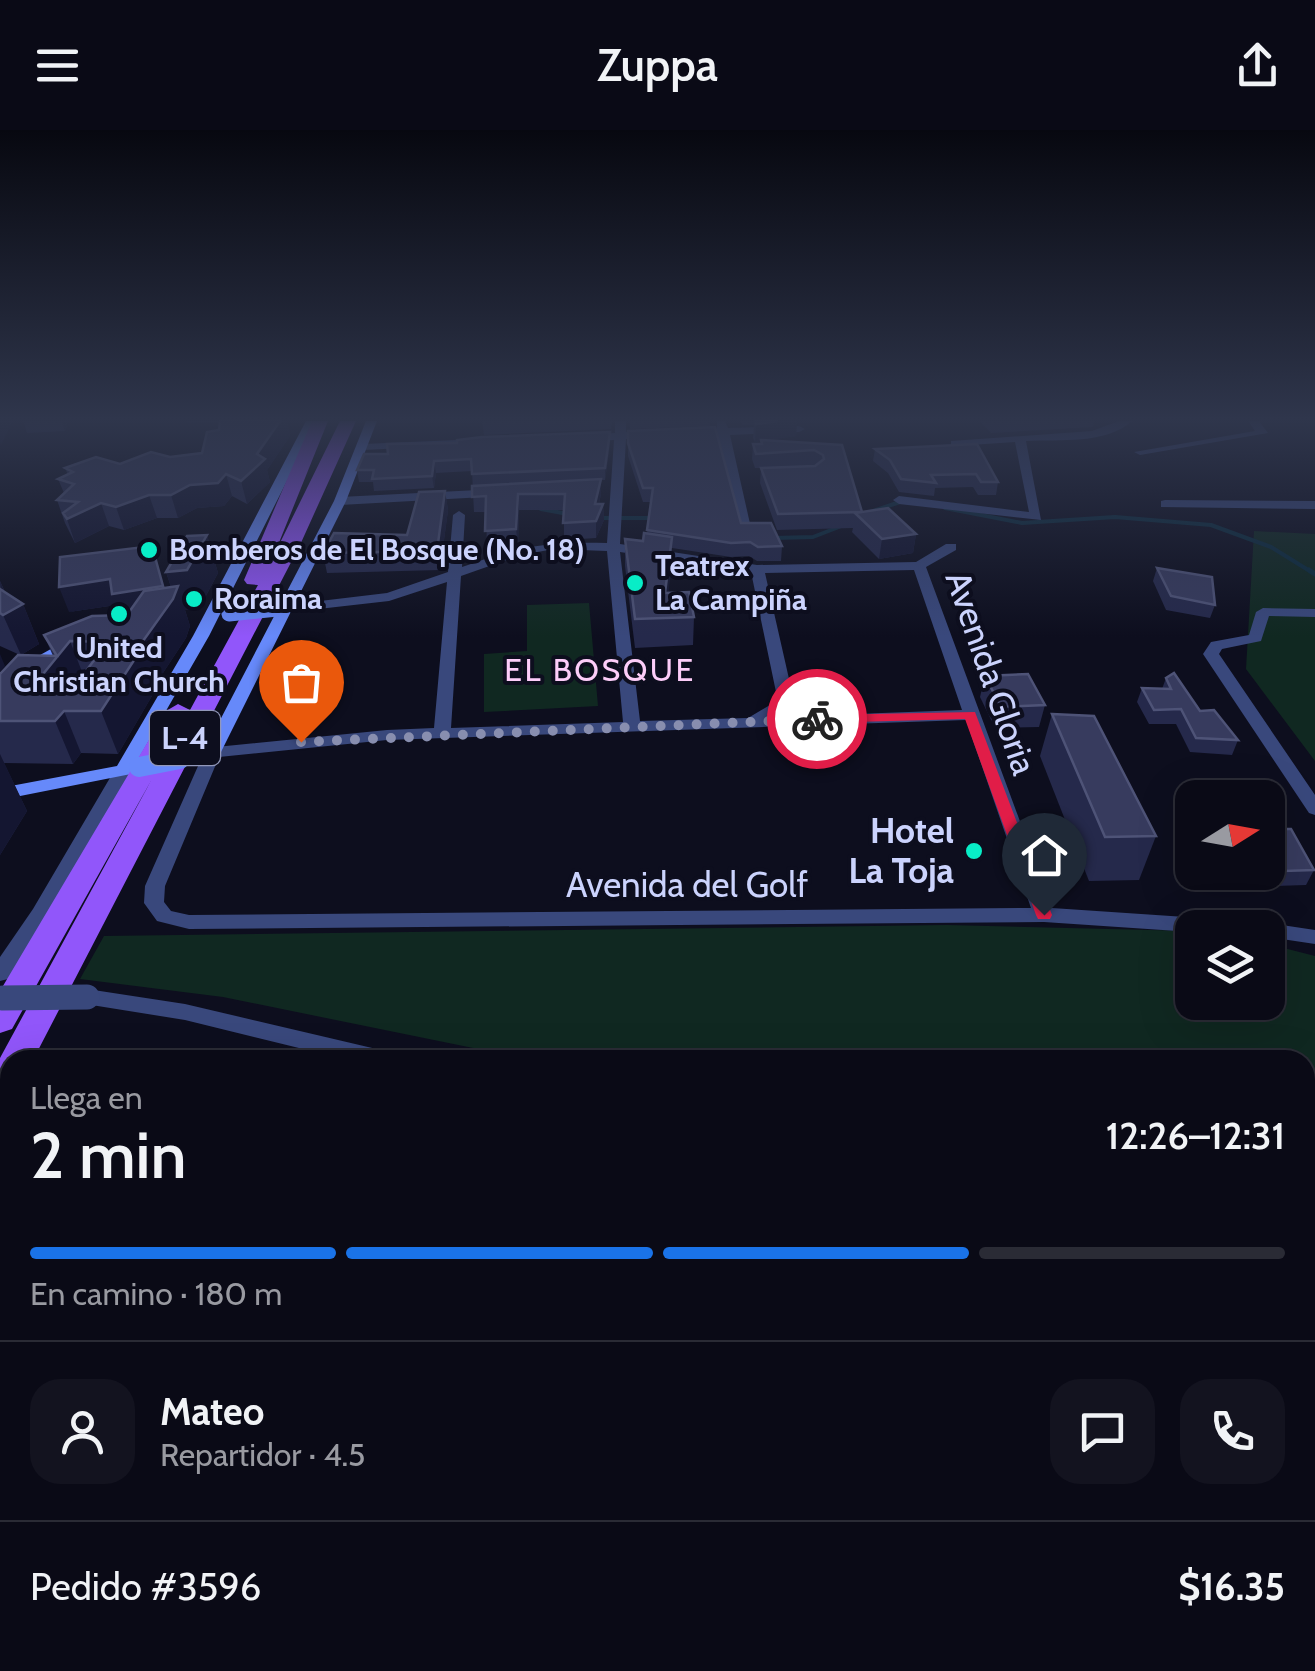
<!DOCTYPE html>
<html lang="es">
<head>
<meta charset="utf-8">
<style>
	body { margin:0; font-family:Cabin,sans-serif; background:#13131f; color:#f1f3f6; height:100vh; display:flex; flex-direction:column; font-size:38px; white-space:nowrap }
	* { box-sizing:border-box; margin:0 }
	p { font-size:32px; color:#999aa1 }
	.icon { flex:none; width:55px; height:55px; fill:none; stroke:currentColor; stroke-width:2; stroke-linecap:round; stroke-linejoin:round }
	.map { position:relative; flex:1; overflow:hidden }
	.sheet { position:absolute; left:0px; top:920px; width:1315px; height:622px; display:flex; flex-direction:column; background:#0a0a16; border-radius:30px 30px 0 0; box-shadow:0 10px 40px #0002,0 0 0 2px #2a2b35 }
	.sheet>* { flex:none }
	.needle { width:65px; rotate:79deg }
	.tools { position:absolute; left:1175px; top:650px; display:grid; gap:20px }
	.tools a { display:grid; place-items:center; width:110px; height:110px; border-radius:20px; background:#0a0a16; box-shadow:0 10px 40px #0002,0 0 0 2px #2a2b35; font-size:50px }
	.pin { position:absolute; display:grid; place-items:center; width:85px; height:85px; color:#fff; margin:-102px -42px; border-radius:50% 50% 50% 0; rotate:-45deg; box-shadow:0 0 10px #0007 }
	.pin .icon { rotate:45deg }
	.courier { position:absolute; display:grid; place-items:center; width:100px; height:100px; margin:-50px; border:8px solid #e11d48; border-radius:50%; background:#fff; color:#222; box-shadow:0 2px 12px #0007 }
	.overview em { font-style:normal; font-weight:600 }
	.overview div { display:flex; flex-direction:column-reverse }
	.overview { display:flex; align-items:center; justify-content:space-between; height:170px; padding:0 30px }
	h1 { font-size:65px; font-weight:600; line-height:75px }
	.bar { display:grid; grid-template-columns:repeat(4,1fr); gap:15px 10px; align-content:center; height:120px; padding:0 30px }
	.bar i { height:12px; border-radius:8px; background:#2a2b35 }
	.bar .selected { background:#1a73e8 }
	.bar p { grid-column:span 4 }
	.line { display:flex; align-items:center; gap:25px; padding:0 30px; border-top:2px solid #2a2b35 }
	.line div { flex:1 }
	.round { display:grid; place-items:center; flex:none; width:105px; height:105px; border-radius:30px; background:#13131f }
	header { display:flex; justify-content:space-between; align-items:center; height:130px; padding:0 30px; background:#0a0a16; font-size:45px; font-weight:600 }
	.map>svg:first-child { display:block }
	.green { fill:#102821 }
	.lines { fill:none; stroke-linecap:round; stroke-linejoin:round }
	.stream-far1 { stroke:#0c2c3e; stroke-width:4 }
	.stream { stroke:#0c2c3e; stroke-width:5 }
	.minor { fill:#39487c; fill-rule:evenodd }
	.secondary { fill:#6689fa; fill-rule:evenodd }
	.primary { fill:#9156fa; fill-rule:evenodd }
	.minor-bridge-far1 { stroke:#39487c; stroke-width:20 }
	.minor-bridge { stroke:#39487c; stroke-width:25 }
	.secondary-bridge-far1 { stroke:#6689fa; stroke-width:15 }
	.secondary-bridge { stroke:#6689fa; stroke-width:20 }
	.wall { fill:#25294b }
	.shaded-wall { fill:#141631 }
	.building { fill:#373b5e; stroke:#4e5377; stroke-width:2.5; fill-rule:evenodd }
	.route { fill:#e11d48 }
	.done { stroke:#888eaf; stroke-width:10; stroke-dasharray:0 18 }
	.poi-dot { fill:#08edc7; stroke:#0d0e1e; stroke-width:4 }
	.labels { text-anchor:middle; stroke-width:8; stroke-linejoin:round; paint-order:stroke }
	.far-poi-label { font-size:30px; font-weight:bold; fill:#cbd3fd; stroke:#0d0e1e; text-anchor:start }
	.far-quarter-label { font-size:32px; letter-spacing:2.5px; fill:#fdcdf9; stroke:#0d0e1e }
	.shield { fill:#0d0e1e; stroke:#9298ba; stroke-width:2.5 }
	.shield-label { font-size:32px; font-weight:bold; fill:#cbd3fd }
	.street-label { font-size:35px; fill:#cbd3fd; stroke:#0d0e1e }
	.poi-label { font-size:35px; font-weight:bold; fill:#cbd3fd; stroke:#0d0e1e; text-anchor:end }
</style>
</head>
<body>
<header><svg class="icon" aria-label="menu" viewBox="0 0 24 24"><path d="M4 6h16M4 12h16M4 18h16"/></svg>Zuppa<svg class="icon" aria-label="share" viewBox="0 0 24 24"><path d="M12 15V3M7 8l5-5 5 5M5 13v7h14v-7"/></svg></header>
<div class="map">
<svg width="1315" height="1541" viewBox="0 0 1315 1541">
	<rect width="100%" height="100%" fill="#0d0e1e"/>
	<!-- green -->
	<g class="green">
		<path d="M 1254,401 L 1315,404 L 1315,631 L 1246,539 Z"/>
		<path d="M 589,473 L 598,576 L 484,582 L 484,524 L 527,521 L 527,475 Z"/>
		<path d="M 947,795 L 1192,801 L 1192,872 L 1268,872 L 1268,814 L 1315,826 L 1315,1045 L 1305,1044 L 1305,930 L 532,930 L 223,867 L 80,849 L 104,806 Z"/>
		<path d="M 10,1269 L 10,1387 L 0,1387 L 0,1291 Z"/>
		<path d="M 1305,1356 L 1315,1358 L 1315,1541 L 0,1541 L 0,1478 L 10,1466 L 10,1532 L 1305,1532 Z"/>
	</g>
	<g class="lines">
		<!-- stream-far1 -->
		<g class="stream-far1">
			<path d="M 945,378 L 1022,393 L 1115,387 L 1211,395 L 1271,417 L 1313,443"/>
			<path d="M 541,379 L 568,384"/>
			<path d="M 864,384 L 903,371"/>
			<path d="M 596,388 L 653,388"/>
			<path d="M 774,408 L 813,407 L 844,395"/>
		</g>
		<!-- stream -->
		<path class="stream" d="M 1309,440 L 1315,444"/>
		<!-- minor -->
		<g class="minor">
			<path d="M 615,291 L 626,291 L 626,302 L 656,301 L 662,304 L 656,307 L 626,309 L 620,414 L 757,435 L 916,432 L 946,414 L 956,414 L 956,420 L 926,437 L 1052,778 L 1245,791 L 1255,798 L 1192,798 L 1192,802 L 1044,792 L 189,799 L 157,791 L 144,773 L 145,756 L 206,618 L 387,600 L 434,598 L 447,452 L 389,471 L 283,483 L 278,482 L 278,476 L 387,463 L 448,442 L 453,385 L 459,381 L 465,385 L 462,437 C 519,417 545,411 607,413 L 614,310 L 585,311 L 579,308 L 585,305 L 615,303 ZM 554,419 L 607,421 L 623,592 L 451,598 L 461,446 L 521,425 ZM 620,422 L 751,442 L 776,562 L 775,572 L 748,588 L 640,591 ZM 914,440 L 962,580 L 775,587 L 791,573 L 792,562 L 765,443 ZM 966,590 L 1031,778 L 189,785 L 171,781 L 164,772 L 165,756 L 219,627 L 387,610 Z"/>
			<path d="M 717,291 L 725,291 L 728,298 L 799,296 L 805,299 L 799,302 L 730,305 L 751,398 L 740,395 L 718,305 L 690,306 L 684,303 L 690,300 L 717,299 Z"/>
			<path d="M 1119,291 L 1132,291 C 1105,315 1060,309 1026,311 L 1041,390 L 899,374 L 893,370 L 899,366 L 1029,382 L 1015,312 L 955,316 L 951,315 L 951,311 L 1092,301 Z"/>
			<path d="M 1248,291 L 1259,291 L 1268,303 L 1140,325 L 1134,322 L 1255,301 Z"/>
			<path d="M 481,309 L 487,312 L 485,314 L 363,320 L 357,317 L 363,314 Z"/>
			<path d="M 498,359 L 502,360 L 502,366 L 340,375 L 334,371 L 340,367 Z"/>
			<path d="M 1165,370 L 1315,371 L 1315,379 L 1161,377 L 1161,371 Z"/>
			<path d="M 1263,478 L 1315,479 L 1315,487 L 1269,486 L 1261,511 L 1222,519 L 1219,524 L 1315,665 L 1315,685 L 1309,683 L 1203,524 L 1211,512 L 1249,505 L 1256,482 Z"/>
			<path d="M 123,636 L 132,641 L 51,783 L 8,849 L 0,851 L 0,827 L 33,779 L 114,641 Z"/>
			<path d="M 1268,793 L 1315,800 L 1315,814 L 1268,807 L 1268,798 L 1259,798 Z"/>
			<path d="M 87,859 L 185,874 L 385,921 L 393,924 L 397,930 L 348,930 L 185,890 L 79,873 L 76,867 L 79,861 Z"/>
			<path d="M 1305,1043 L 1315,1044 L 1315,1066 L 1305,1065 Z"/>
			<path d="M 1305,1290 L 1315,1294 L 1315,1324 L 1305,1320 Z"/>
		</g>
		<!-- secondary -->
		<g class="secondary">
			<path d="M 306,291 L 317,291 L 209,506 L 136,633 L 144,638 L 141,642 L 0,670 L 0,658 L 117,636 L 193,506 Z"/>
			<path d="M 366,291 L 377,291 L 346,371 L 221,622 L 210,628 L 198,628 L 195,624 L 205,619 L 334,371 Z"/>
			<path d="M 76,505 L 81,507 L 81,513 L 36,540 L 6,573 L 0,575 L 0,560 L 24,534 Z"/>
		</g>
		<!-- primary -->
		<path class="primary" d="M 312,291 L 328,291 L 274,425 L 340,291 L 356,291 L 300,415 L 33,930 L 10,930 L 10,972 L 0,975 L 0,928 L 152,649 L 12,899 L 0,903 L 0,861 L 166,581 L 178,574 L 190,580 L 258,455 L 247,454 L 244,450 Z"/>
		<!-- minor-bridge-far1 -->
		<path class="minor-bridge-far1" d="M 3,868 L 87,867"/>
		<!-- minor-bridge -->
		<path class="minor-bridge" d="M 3,868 L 87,867"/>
		<!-- secondary-bridge-far1 -->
		<g class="secondary-bridge-far1">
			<path d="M 229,484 L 277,479"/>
			<path d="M 168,631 L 204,624"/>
		</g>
		<!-- secondary-bridge -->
		<path class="secondary-bridge" d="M 139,637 L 180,629"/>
	</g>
	<!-- wall -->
	<g class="wall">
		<path d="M 23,291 L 68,291 L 65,301 L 27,303 Z"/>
		<path d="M 187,291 L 287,291 L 290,306 L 267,340 L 270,352 L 247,374 L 232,366 L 224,376 L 197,378 L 178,388 L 157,388 L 124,400 L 109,396 L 75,413 L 65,393 L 57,370 L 64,363 L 58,349 L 68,345 L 65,338 L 120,334 L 202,323 L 219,300 L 220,292 L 188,293 Z"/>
		<path d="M 482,291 L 612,291 L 611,299 L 484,305 Z"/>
		<path d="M 630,291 L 710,291 L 710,296 L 630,299 Z"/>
		<path d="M 741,291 L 797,291 L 796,306 L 764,310 L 842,315 L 862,382 L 916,404 L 913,423 L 879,429 L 852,402 L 853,398 L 777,400 L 760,353 L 761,338 L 755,338 L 752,329 L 753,314 L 760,314 L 761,311 L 755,312 L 753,308 L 754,295 L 742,295 Z"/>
		<path d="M 980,291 L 1094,291 L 1093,297 L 991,303 Z"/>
		<path d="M 628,301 L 741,393 L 782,416 L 781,431 L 757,431 L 749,426 L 731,427 L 672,418 L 668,463 L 694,487 L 693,515 L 635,518 L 625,436 L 625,409 L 643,411 L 647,403 L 651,372 L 643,372 L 628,326 Z"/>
		<path d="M 610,314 L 605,350 L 601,350 L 601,364 L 599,374 L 603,374 L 604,390 L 596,408 L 564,410 L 564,380 L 519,380 L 518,416 L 487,417 L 486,382 L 474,382 L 472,341 L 436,343 L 434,358 L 374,361 L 373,352 L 359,352 L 357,340 L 388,324 Z"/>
		<path d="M 977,314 L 998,352 L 996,365 L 978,365 L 973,357 L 935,358 L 934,366 L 899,362 L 888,343 L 873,331 L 875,319 Z"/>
		<path d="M 445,361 L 448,380 L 440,440 L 327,443 L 323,423 L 407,405 Z"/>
		<path d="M 207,405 L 218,443 L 199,479 L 185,480 L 190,496 L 186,508 L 155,555 L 156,559 L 118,624 L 81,623 L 73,634 L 4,633 L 27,681 L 0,725 L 0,544 L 20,525 L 0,516 L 0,451 L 5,462 L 23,474 L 39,514 L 21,525 L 53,526 L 44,505 L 119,485 L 116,475 L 69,482 L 171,457 L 166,442 Z"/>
		<path d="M 1157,438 L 1215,475 L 1210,488 L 1166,480 L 1153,451 Z"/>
		<path d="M 985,546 L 1045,575 L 1039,597 L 995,598 L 980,567 Z"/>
		<path d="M 1166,548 L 1200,581 L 1238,610 L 1232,625 L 1190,622 L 1176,594 L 1149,594 L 1137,572 L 1142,558 L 1162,559 Z"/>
		<path d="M 1052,584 L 1156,706 L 1139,750 L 1089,751 L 1040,626 Z"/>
		<path d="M 1268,699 L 1314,740 L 1306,755 L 1275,756 L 1268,741 Z"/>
		<path d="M 10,1006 L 10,1050 L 5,1049 L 0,1042 L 0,1025 Z"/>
	</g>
	<!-- shaded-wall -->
	<g class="shaded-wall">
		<path d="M 0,291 L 13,291 L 1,315 L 0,312 Z"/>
		<path d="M 61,291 L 68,291 L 65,301 Z"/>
		<path d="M 280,291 L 287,291 L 290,306 L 267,340 L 270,352 L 247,374 L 241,351 L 257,324 Z"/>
		<path d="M 778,291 L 797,291 L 796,306 L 755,312 L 756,294 Z"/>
		<path d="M 610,302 L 610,314 L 605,350 L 605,338 Z"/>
		<path d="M 434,331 L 436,343 L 434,358 L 432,346 Z"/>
		<path d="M 226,344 L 232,366 L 224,376 L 197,378 L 178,388 L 171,365 L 190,355 Z"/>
		<path d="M 601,349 L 601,364 L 595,390 L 595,374 Z"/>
		<path d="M 445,361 L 448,380 L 440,440 L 437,421 Z"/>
		<path d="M 518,364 L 519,380 L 518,416 L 516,399 Z"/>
		<path d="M 149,365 L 157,388 L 124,400 L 116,377 Z"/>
		<path d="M 101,373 L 109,396 L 75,413 L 67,389 Z"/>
		<path d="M 603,374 L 604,390 L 596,408 L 596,391 Z"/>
		<path d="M 916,404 L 913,423 L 879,429 L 882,409 Z"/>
		<path d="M 207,405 L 218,443 L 199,479 L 185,480 L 190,496 L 186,508 L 155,555 L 156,559 L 118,624 L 101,581 L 121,490 L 116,475 L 69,482 L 59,457 L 152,416 L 169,474 L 174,466 L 166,442 Z"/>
		<path d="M 672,407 L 672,434 L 665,490 L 665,463 Z"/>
		<path d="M 0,451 L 12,480 L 23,474 L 39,514 L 21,525 L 3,485 Z"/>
		<path d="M 70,511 L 86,552 L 64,581 L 81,623 L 73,634 L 55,591 L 35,554 Z"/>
		<path d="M 0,524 L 5,536 L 0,542 Z"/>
		<path d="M 0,624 L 27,681 L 0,725 Z"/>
	</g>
	<!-- building -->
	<g class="building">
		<path d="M 220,291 L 280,291 L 257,324 L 265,329 L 241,351 L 226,344 L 218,353 L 190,355 L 171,365 L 149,365 L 116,377 L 101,373 L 67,389 L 63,383 L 78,372 L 57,370 L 74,354 L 58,349 L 73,342 L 65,338 L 96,327 L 120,334 L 151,322 L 170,327 L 202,323 L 207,302 L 219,300 Z"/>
		<path d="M 755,291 L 778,291 L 756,294 Z"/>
		<path d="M 715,297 L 741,393 L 771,393 L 782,416 L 758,417 L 750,412 L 731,413 L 647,400 L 653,358 L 643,358 L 628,313 L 628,301 Z"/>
		<path d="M 610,302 L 605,338 L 472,344 L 471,329 L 434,331 L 432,346 L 372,349 L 374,340 L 357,340 L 364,324 L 388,324 L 387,314 L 457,313 L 457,310 L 482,307 Z"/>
		<path d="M 761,310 L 842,315 L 862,382 L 778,384 L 761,338 L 815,336 L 824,329 L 823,325 L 814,320 L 756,324 L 753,314 L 762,314 Z"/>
		<path d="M 977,314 L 998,352 L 981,352 L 976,344 L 931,345 L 936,353 L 901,349 L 890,330 L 875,319 Z"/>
		<path d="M 601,349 L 595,374 L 603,374 L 596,391 L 563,393 L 565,364 L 518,364 L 516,399 L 485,401 L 486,366 L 472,367 L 472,356 Z"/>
		<path d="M 445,361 L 437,421 L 323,423 L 334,403 L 407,405 L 419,362 Z"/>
		<path d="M 888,378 L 916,404 L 882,409 L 855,383 Z"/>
		<path d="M 644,403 L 672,407 L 665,463 L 689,462 L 694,487 L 635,489 L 625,409 L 643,411 Z"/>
		<path d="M 207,405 L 187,440 L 166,442 L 187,406 Z"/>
		<path d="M 152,416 L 163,456 L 112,464 L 110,449 L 59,457 L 60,427 Z"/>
		<path d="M 1157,438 L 1212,447 L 1215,475 L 1171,466 Z"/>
		<path d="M 178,456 L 173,469 L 138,518 L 142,518 L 101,581 L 64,581 L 55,591 L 0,591 L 0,544 L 18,525 L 57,526 L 44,505 L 92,486 L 127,485 L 144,461 ZM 70,511 L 108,512 L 73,558 L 35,554 Z"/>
		<path d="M 0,459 L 23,474 L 3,485 L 0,483 Z"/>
		<path d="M 1174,543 L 1200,581 L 1214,580 L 1238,610 L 1196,608 L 1181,579 L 1154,580 L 1142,558 L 1171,559 L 1166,548 Z"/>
		<path d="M 1028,544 L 1045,575 L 1001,577 L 985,546 Z"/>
		<path d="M 1052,584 L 1094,586 L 1156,706 L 1105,707 Z"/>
		<path d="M 1268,699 L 1291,699 L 1314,740 L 1283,741 L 1268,713 Z"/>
		<path d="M 10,1006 L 10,1036 L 0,1035 L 0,1025 Z"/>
	</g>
	<!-- sky -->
	<linearGradient id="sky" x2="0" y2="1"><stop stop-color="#070810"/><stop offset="0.57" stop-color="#2f364c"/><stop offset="1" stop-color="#2f364c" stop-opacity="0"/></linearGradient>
	<rect width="1315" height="507" fill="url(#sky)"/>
	<!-- route -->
	<path class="route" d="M 975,582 L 1052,785 L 1050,789 L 1038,789 L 1036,785 L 965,589 L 817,593 L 810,589 L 817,585 Z"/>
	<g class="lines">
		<!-- done -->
		<path class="done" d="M 301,612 L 817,589"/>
	</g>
	<!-- markers -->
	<g class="poi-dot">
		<circle cx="149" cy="420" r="10"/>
		<circle cx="635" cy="453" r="10"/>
		<circle cx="194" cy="469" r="10"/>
		<circle cx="119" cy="484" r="10"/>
		<circle cx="974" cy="721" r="10"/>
	</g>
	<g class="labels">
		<!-- far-poi labels -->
		<g class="far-poi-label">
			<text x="169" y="430">Bomberos de El Bosque (No. 18)</text>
			<text x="655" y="446">Teatrex<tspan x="655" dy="34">La Campiña</tspan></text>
			<text x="214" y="479">Roraima</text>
			<text x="119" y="528" text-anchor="middle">United<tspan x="119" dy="34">Christian Church</tspan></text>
		</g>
		<!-- far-quarter labels -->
		<g class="far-quarter-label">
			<text x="600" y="551">EL BOSQUE</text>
		</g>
		<!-- shield labels -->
		<rect class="shield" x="150" y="581" width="70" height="54" rx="8"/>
		<g class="shield-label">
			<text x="185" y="619">L-4</text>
		</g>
		<!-- street labels -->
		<g class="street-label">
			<text transform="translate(991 543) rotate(71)" y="12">Avenida Gloria</text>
			<text x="687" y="767">Avenida del Golf</text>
		</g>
		<!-- poi labels -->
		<g class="poi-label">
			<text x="954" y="713">Hotel<tspan x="954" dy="40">La Toja</tspan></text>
		</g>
	</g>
</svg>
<div class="tools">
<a><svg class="needle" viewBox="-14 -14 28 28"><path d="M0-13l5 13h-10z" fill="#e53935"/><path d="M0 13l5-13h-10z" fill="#999aa1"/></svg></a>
<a><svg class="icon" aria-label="layers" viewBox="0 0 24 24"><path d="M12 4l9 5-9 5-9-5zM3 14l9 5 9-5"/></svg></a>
</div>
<div class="pin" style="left:301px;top:612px;background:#ea580c"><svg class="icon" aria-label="bag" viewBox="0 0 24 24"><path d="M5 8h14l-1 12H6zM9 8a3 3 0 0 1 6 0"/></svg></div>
<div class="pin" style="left:1044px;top:785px;background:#1f2937"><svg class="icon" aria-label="home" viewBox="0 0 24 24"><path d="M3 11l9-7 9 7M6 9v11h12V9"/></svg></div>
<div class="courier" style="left:817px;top:589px"><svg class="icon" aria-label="bike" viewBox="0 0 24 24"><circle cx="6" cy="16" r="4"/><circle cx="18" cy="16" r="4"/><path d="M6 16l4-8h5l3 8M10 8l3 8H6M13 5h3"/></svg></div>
<section class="sheet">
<div class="overview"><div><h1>2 min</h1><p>Llega en</p></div><em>12:26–12:31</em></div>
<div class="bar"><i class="selected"></i><i class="selected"></i><i class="selected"></i><i></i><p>En camino · 180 m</p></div>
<div class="line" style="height:180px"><a class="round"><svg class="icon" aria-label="person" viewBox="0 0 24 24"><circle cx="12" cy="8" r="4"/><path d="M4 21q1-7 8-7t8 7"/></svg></a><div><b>Mateo</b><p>Repartidor · 4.5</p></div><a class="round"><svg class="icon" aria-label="chat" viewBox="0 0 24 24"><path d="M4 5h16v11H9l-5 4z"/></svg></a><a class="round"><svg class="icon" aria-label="phone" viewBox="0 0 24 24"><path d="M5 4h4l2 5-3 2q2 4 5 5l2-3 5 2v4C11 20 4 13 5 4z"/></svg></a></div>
<div class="line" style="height:130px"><div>Pedido #3596</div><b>$16.35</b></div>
</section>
</div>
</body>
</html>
